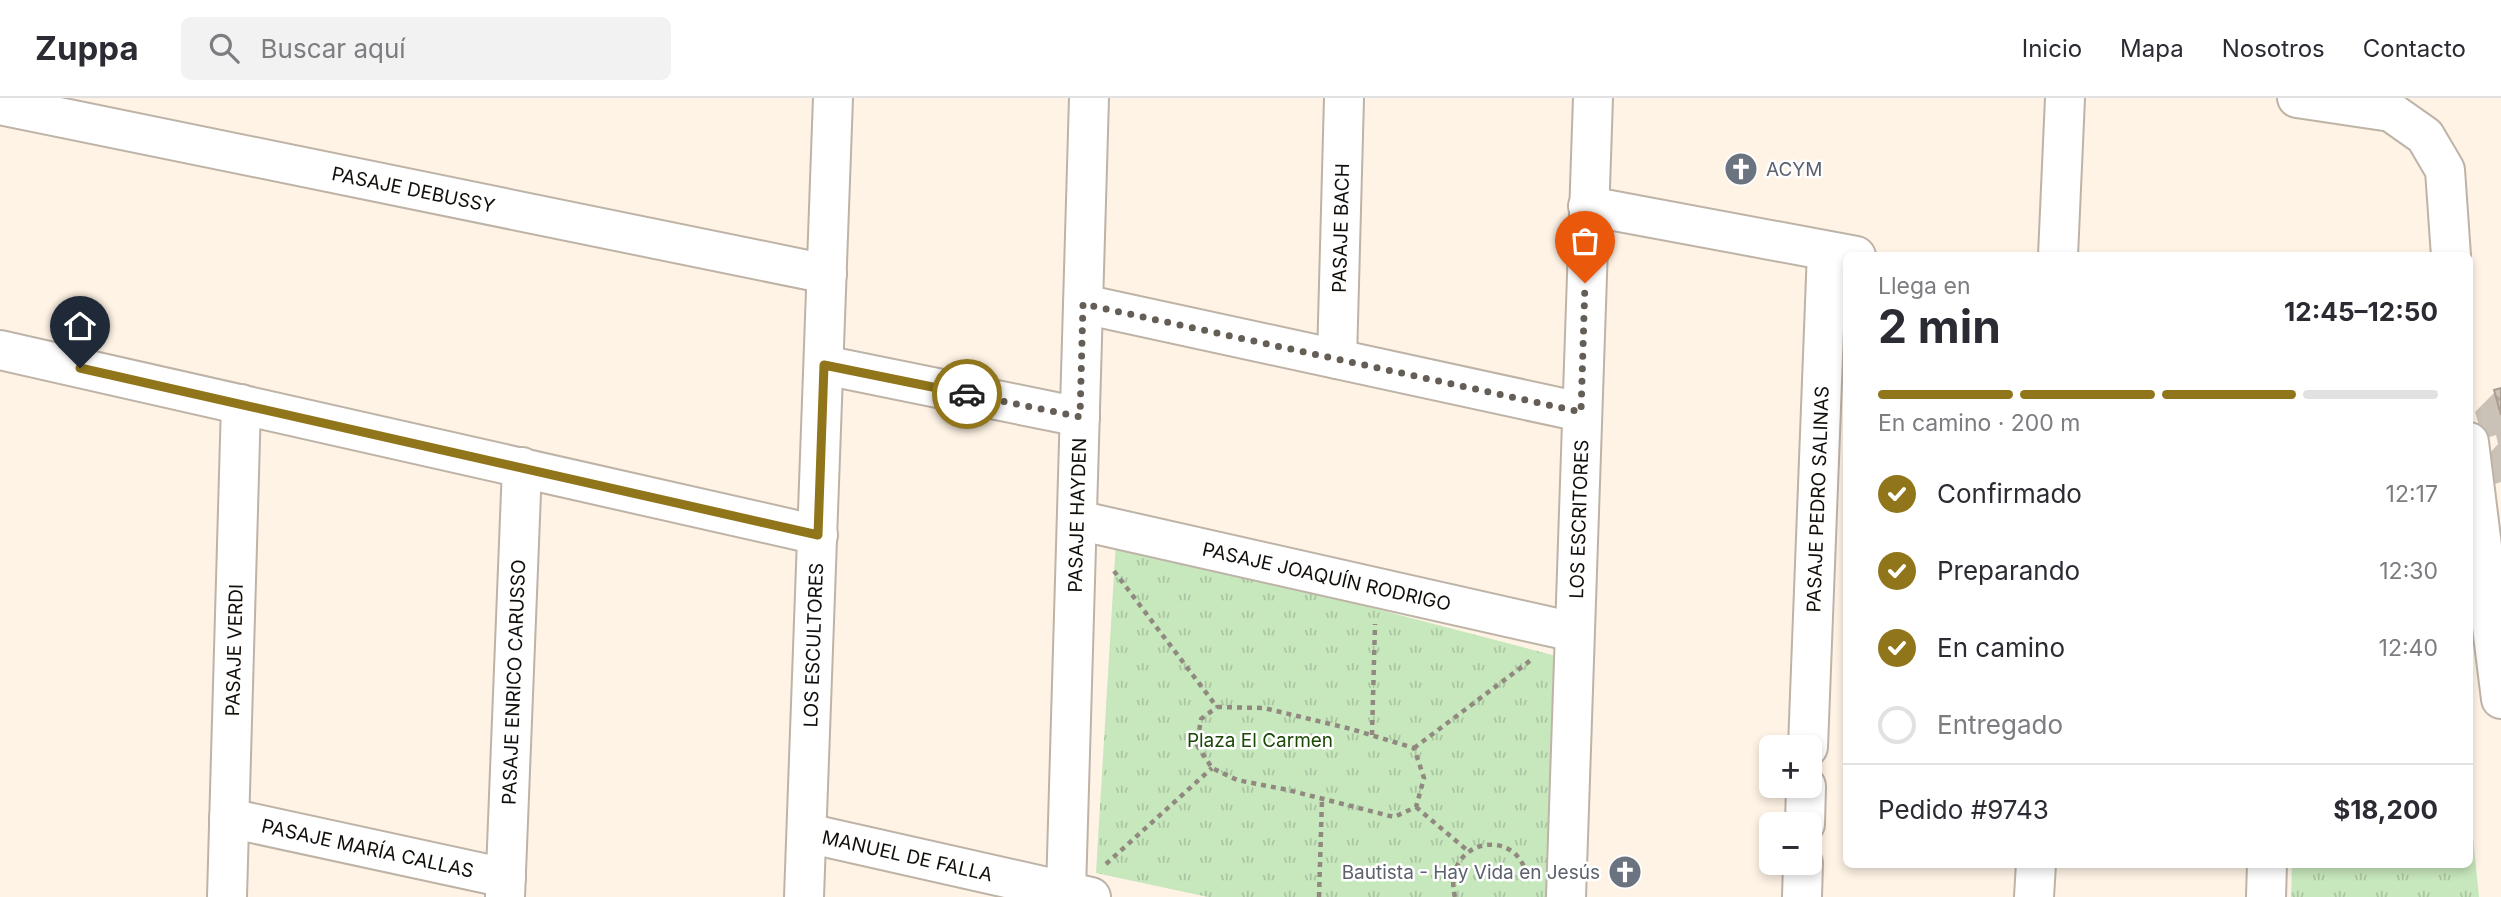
<!DOCTYPE html>
<html lang="es">
<head>
<meta charset="utf-8">
<style>
	body { margin:0; font-family:Inter,sans-serif; background:#f2f2f3; color:#2b2b33; height:100vh; display:flex; flex-direction:column; font-size:26px; white-space:nowrap }
	* { box-sizing:border-box; margin:0 }
	p { font-size:23px; color:#7c7c81 }
	.icon { flex:none; width:38px; height:38px; fill:none; stroke:currentColor; stroke-width:2; stroke-linecap:round; stroke-linejoin:round }
	.map { position:relative; flex:1; overflow:hidden }
	.sheet { position:absolute; left:1843px; top:154px; width:630px; height:616px; display:flex; flex-direction:column; background:#fff; border-radius:10px; box-shadow:0 4px 10px #0003 }
	.sheet>* { flex:none }
	.controls { position:absolute; left:1759px; top:637px; display:grid; gap:14px }
	.controls a { display:grid; place-items:center; width:63px; height:63px; border-radius:10px; background:#fff; box-shadow:0 4px 10px #0003; font-size:35px }
	.pin { position:absolute; display:grid; place-items:center; width:60px; height:60px; color:#fff; margin:-72px -30px; border-radius:50% 50% 50% 0; rotate:-45deg; box-shadow:0 0 7px #0007 }
	.pin .icon { rotate:45deg }
	.courier { position:absolute; display:grid; place-items:center; width:70px; height:70px; margin:-35px; border:5px solid #90751b; border-radius:50%; background:#fff; color:#222; box-shadow:0 2px 9px #0007 }
	.head em { font-style:normal; font-weight:700 }
	.head div { display:flex; flex-direction:column-reverse }
	.head { display:flex; align-items:center; justify-content:space-between; height:119px; padding:0 35px }
	h1 { font-size:46px; font-weight:700; line-height:52px }
	.bar { display:grid; grid-template-columns:repeat(4,1fr); gap:10px 7px; align-content:center; height:84px; padding:0 35px }
	.bar i { height:9px; border-radius:5px; background:#e1e1e2 }
	.bar .on { background:#90751b }
	.bar p { grid-column:span 4 }
	.line { display:flex; align-items:center; gap:18px; padding:0 35px; border-top:2px solid #e1e1e2 }
	.line div { flex:1 }
	ol { padding:0 35px; list-style:none }
	li { display:flex; align-items:center; gap:21px; height:77px }
	li p { margin-inline-start:auto }
	li .icon { padding:7px; border-radius:50%; background:#90751b; color:#fff; stroke-width:4 }
	li:last-child { color:#7c7c81 }
	li i { width:38px; height:38px; border:4px solid #e1e1e2; border-radius:50% }
	header { display:flex; align-items:center; gap:42px; box-sizing:border-box; height:98px; padding:0 35px; background:#fff; border-bottom:2px solid #e1e1e2 }
	header strong { font-size:33px }
	nav { display:flex; gap:38px; margin-inline-start:auto; font-size:24px }
	.search { width:490px; height:63px; background:#f2f2f3; display:flex; align-items:center; gap:18px; box-sizing:border-box; padding:0 24px; border-radius:10px; color:#7c7c81; font-size:26px }
	.map>svg:first-child { display:block }
	.grass { fill:url(#grass-tufts) }
	.shadow { fill:#0003 }
	.building { fill:url(#building-cross-hatch); stroke:#a99d91; stroke-width:2 }
	.lines { fill:none; stroke-linecap:round; stroke-linejoin:round }
	.minor-casing { stroke:#beb3a7; stroke-width:42 }
	.path { stroke:#918980; stroke-width:4.5; stroke-dasharray:5 5; stroke-linecap:butt }
	.minor { stroke:#fff; stroke-width:38 }
	.done { stroke:#655e57; stroke-width:7; stroke-dasharray:0 12.6 }
	.route { stroke:#90751b; stroke-width:9 }
	.labels { text-anchor:middle; stroke-width:5; stroke-linejoin:round; paint-order:stroke }
	.worship-label { font-size:19px; fill:#5b616d; stroke:#fff; text-anchor:start }
	.street-label { font-size:19px; fill:#120e0a; stroke:#fff }
	.park-label { font-size:19px; fill:#1b4805; stroke:#fff }
</style>
</head>
<body>
<header>
<strong>Zuppa</strong>
<div class="search"><svg class="icon" aria-label="search" viewBox="0 0 24 24"><circle cx="10" cy="10" r="6"/><path d="M15 15l6 6"/></svg>Buscar aquí</div>
<nav><a>Inicio</a><a>Mapa</a><a>Nosotros</a><a>Contacto</a></nav>
</header>
<div class="map">
<svg width="2501" height="799" viewBox="0 0 2501 799">
	<defs>
		<pattern id="grass-tufts" width="24" height="20" patternUnits="userSpaceOnUse" patternTransform="scale(1.75)"><rect width="24" height="20" fill="#c7e7bd"/><path d="M3 7l-1-3M5 7V3M7 7l1-3M15 17l-1-3M17 17v-4M19 17l1-3" fill="none" stroke="#aac5a1"/></pattern>
		<pattern id="building-cross-hatch" width="8" height="8" patternUnits="userSpaceOnUse" patternTransform="scale(1.75)"><rect width="8" height="8" fill="#cdc1b5"/><path d="M0 0l8 8M0 8l8-8" fill="none" stroke="#afa59a"/></pattern>
	</defs>
	<rect width="100%" height="100%" fill="#fef3e5"/>
	<!-- grass -->
	<g class="grass">
		<path d="M 1116,443 L 1560,559 L 1553,799 L 1208,799 L 1096,775 Z"/>
		<path d="M 2469,700 L 2479,799 L 2291,799 L 2292,767 L 2469,766 Z"/>
	</g>
	<!-- shadow -->
	<path class="shadow" d="M 2501,292 L 2501,384 L 2495,386 L 2487,358 L 2498,346 L 2496,337 L 2483,341 L 2475,314 L 2495,294 Z"/>
	<!-- building -->
	<path class="building" d="M 2501,290 L 2501,317 L 2494,292 Z"/>
	<g class="lines">
		<defs>
			<g id="minor">
				<path d="M 2297,0 L 2391,14 L 2425,38 L 2445,72 L 2451,158"/>
				<path id="s1" d="M 0,7 L 827,176"/>
				<path d="M 1588,108 L 1856,158"/>
				<path d="M 2058,158 L 2065,0"/>
				<path d="M 1083,206 L 1581,314"/>
				<path d="M 0,252 L 818,437"/>
				<path id="s2" d="M 1337,261 L 1344,0"/>
				<path d="M 824,267 L 1080,319"/>
				<path d="M 2469,344 L 2501,601"/>
				<path id="s3" d="M 1077,422 L 1574,534"/>
				<path id="s4" d="M 1808,649 L 1827,153"/>
				<path id="s5" d="M 229,720 L 506,780"/>
				<path d="M 1805,726 L 1806,688"/>
				<path id="s6" d="M 807,735 L 1091,799"/>
				<path id="s7" d="M 1066,793 L 1089,0"/>
				<path id="s8" d="M 227,799 L 241,306"/>
				<path id="s9" d="M 505,799 L 522,369"/>
				<path id="s10" d="M 804,799 L 833,0"/>
				<path id="s11" d="M 1566,799 L 1593,0"/>
				<path d="M 1802,799 L 1803,765"/>
				<path d="M 2034,799 L 2036,766"/>
				<path d="M 2266,799 L 2267,766"/>
			</g>
		</defs>
		<!-- minor casing -->
		<use href="#minor" class="minor-casing"/>
		<!-- path -->
		<g class="path">
			<path d="M 1114,473 L 1217,609"/>
			<path d="M 1217,609 L 1264,610 L 1351,631 L 1414,650 L 1424,680 L 1416,709 L 1394,719 L 1288,692 L 1237,682 L 1212,670 L 1197,647 L 1201,621 Z"/>
			<path d="M 1372,637 L 1375,526"/>
			<path d="M 1414,650 L 1531,562"/>
			<path d="M 1416,709 L 1468,753"/>
			<path d="M 1106,766 L 1212,670"/>
			<path d="M 1319,799 L 1322,701"/>
			<path d="M 1455,799 C 1441,742 1517,726 1527,779"/>
		</g>
		<!-- minor -->
		<use href="#minor" class="minor"/>
	</g>
	<g class="lines">
		<!-- done -->
		<path class="done" d="M 967,296 L 1080,319 L 1083,206 L 1581,314 L 1585,185"/>
		<!-- route -->
		<path class="route" d="M 80,270 L 818,437 L 824,267 L 967,296"/>
	</g>
	<!-- icons -->
	<defs>
		<symbol id="church-disc" viewBox="-11 -11 22 22"><circle r="9.5" fill="#6b7280" stroke="#fff"/><path d="M-1.2-6h2.4v3.5h3.3v2.4h-3.3V6h-2.4V-.1h-3.3v-2.4h3.3Z" fill="#fff"/></symbol>
	</defs>
	<g fill-rule="evenodd">
		<use href="#church-disc" x="1722" y="52" width="38" height="38"/>
		<use href="#church-disc" x="1606" y="755" width="38" height="38"/>
	</g>
	<g class="labels">
		<!-- worship labels -->
		<g class="worship-label">
			<text x="1766" y="78">ACYM</text>
			<text x="1600" y="781" text-anchor="end">Bautista - Hay Vida en Jesús</text>
		</g>
		<!-- street labels -->
		<g class="street-label">
			<text dy="7" stroke="none"><textPath href="#s1" startOffset="422">PASAJE DEBUSSY</textPath></text>
			<text dy="7" stroke="none"><textPath href="#s2" startOffset="131">PASAJE BACH</textPath></text>
			<text dy="7" stroke="none"><textPath href="#s4" startOffset="248">PASAJE PEDRO SALINAS</textPath></text>
			<text dy="7" stroke="none"><textPath href="#s7" startOffset="376">PASAJE HAYDEN</textPath></text>
			<text dy="7" stroke="none"><textPath href="#s11" startOffset="378">LOS ESCRITORES</textPath></text>
			<text dy="7" stroke="none"><textPath href="#s3" startOffset="256">PASAJE JOAQUÍN RODRIGO</textPath></text>
			<text dy="7" stroke="none"><textPath href="#s10" startOffset="252">LOS ESCULTORES</textPath></text>
			<text dy="7" stroke="none"><textPath href="#s8" startOffset="247">PASAJE VERDI</textPath></text>
			<text dy="7" stroke="none"><textPath href="#s9" startOffset="215">PASAJE ENRICO CARUSSO</textPath></text>
			<text dy="7" stroke="none"><textPath href="#s5" startOffset="142">PASAJE MARÍA CALLAS</textPath></text>
			<text dy="7" stroke="none"><textPath href="#s6" startOffset="103">MANUEL DE FALLA</textPath></text>
		</g>
		<!-- park labels -->
		<g class="park-label">
			<text x="1260" y="649">Plaza El Carmen</text>
		</g>
	</g>
</svg>
<div class="controls">
<a>+</a>
<a>−</a>
</div>
<div class="pin" style="left:1585px;top:185px;background:#ea580c"><svg class="icon" aria-label="bag" viewBox="0 0 24 24"><path d="M5 8h14l-1 12H6zM9 8a3 3 0 0 1 6 0"/></svg></div>
<div class="pin" style="left:80px;top:270px;background:#1f2937"><svg class="icon" aria-label="home" viewBox="0 0 24 24"><path d="M3 11l9-7 9 7M6 9v11h12V9"/></svg></div>
<div class="courier" style="left:967px;top:296px"><svg class="icon" aria-label="car" viewBox="0 0 24 24"><path d="M5 17H2v-5l4-1 3-4h7l3 4 3 1v5h-3M9 17h6M6 11h13"/><circle cx="7" cy="17" r="2"/><circle cx="17" cy="17" r="2"/></svg></div>
<section class="sheet">
<div class="head"><div><h1>2 min</h1><p>Llega en</p></div><em>12:45–12:50</em></div>
<div class="bar"><i class="on"></i><i class="on"></i><i class="on"></i><i></i><p>En camino · 200 m</p></div>
<ol>
<li><svg class="icon" aria-label="check" viewBox="0 0 24 24"><path d="M5 12l5 5 9-10"/></svg>Confirmado<p>12:17</p></li>
<li><svg class="icon" aria-label="check" viewBox="0 0 24 24"><path d="M5 12l5 5 9-10"/></svg>Preparando<p>12:30</p></li>
<li><svg class="icon" aria-label="check" viewBox="0 0 24 24"><path d="M5 12l5 5 9-10"/></svg>En camino<p>12:40</p></li>
<li><i></i>Entregado</li>
</ol>
<div class="line" style="height:91px"><div>Pedido #9743</div><b>$18,200</b></div>
</section>
</div>
</body>
</html>
